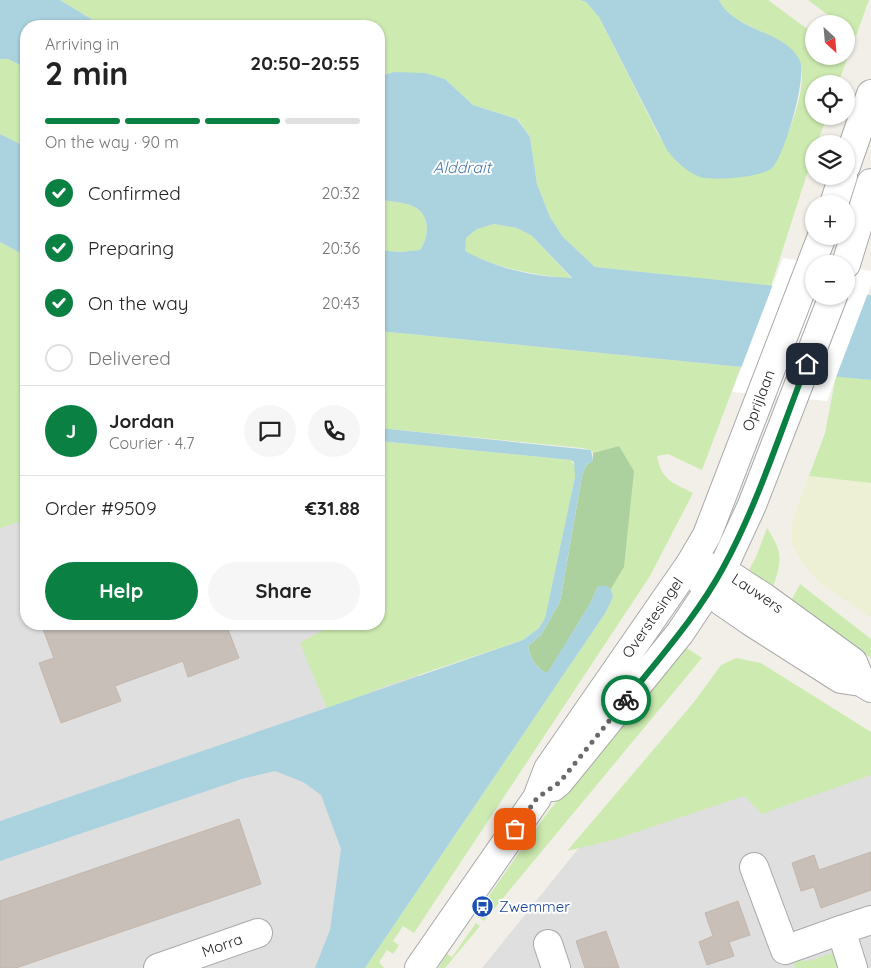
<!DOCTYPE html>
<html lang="en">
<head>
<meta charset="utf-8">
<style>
	body { margin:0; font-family:Quicksand,sans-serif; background:#f6f6f6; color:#222; height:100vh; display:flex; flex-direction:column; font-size:19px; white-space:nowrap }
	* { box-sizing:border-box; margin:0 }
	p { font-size:16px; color:#767676 }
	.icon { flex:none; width:28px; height:28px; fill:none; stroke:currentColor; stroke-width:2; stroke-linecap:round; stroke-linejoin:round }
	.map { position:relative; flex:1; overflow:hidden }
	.sheet { position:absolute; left:20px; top:20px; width:365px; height:610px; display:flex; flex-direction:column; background:#fff; border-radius:20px; box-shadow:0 1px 4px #0004 }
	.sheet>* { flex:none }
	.needle { width:32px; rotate:154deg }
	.tools { position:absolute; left:805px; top:15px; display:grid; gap:10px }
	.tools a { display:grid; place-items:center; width:50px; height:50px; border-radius:50%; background:#fff; box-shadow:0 1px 4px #0004; font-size:25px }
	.pin { position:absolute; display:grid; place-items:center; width:42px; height:42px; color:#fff; margin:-21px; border-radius:10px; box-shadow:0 2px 8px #0006 }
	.courier { position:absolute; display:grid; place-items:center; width:50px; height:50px; margin:-25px; border:4px solid #0b8043; border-radius:50%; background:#fff; color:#222; box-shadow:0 1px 6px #0007 }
	.summary em { font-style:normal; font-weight:700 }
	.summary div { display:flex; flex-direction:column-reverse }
	.summary { display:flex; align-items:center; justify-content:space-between; height:85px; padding:0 25px }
	h1 { font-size:32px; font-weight:700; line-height:38px }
	.bar { display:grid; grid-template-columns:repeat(4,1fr); gap:8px 5px; align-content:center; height:60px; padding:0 25px }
	.bar i { height:6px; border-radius:4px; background:#e0e0e0 }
	.bar .current { background:#0b8043 }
	.bar p { grid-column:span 4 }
	.line { display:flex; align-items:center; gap:12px; padding:0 25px; border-top:1px solid #e0e0e0 }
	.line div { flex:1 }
	.round { display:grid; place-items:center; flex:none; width:52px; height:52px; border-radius:26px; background:#f6f6f6 }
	ol { padding:0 25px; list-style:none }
	li { display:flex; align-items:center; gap:15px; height:55px }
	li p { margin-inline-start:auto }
	li .icon { padding:5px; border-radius:50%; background:#0b8043; color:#fff; stroke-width:4 }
	li:last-child { color:#767676 }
	li i { width:28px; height:28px; border:2px solid #e0e0e0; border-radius:50% }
	.cta { display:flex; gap:10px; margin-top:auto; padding:10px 25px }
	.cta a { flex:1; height:58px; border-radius:30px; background:#0b8043; color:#fff; font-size:20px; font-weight:700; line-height:58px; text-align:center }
	.cta a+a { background:#f6f6f6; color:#222 }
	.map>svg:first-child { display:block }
	.residential { fill:#e0dfdf }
	.farmland { fill:#eef0d5 }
	.grass { fill:#cdebb0 }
	.forest { fill:#add19e }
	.water { fill:#aad3df; fill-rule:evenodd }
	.pier { fill:#fff }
	.building { fill:#c7bfb8; stroke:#c4b6ab }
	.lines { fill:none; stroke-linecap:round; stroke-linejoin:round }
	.minor-casing { stroke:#a9a9a9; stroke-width:30 }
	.minor { stroke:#fff; stroke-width:28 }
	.done { stroke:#6b6a68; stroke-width:5; stroke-dasharray:0 9 }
	.route { stroke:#0b8043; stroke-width:6 }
	.labels { text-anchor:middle; stroke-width:4; stroke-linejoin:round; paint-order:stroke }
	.street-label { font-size:15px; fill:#222; stroke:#fff }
	.transit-label { font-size:15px; fill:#164399; stroke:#fff; text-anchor:start }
	.water-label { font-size:16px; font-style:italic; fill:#4a7aab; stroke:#fff }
</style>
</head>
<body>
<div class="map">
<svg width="871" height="968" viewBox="0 0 871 968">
	<rect width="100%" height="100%" fill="#f2efe9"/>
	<!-- residential -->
	<g class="residential">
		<path d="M 26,461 L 26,624 L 379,624 L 439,703 L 338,968 L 0,968 L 0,462 Z"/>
		<path d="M 871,759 L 871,968 L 482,968 L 591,833 Z"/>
	</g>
	<!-- farmland -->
	<path class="farmland" d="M 809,476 L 871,483 L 871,618 L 822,585 L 803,564 L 792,544 L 792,521 Z"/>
	<!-- grass -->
	<g class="grass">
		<path d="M 60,0 L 580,0 L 586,2 L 599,17 L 659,136 L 677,162 L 700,177 L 774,166 C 785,140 809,91 800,62 C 796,50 769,35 758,30 C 742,22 728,17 719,0 L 768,0 L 814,34 L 814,56 L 843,56 L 847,59 L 838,84 L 814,84 L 814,116 L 827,116 L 817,144 L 814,144 L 814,152 L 771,286 L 595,267 L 563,237 L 550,217 L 537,184 L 530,137 L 518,119 L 473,105 L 445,79 L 394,72 L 379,76 L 379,26 L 103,26 Z"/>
		<path d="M 808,0 L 869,0 L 856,36 L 846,29 L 846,24 L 840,24 Z"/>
		<path d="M 0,59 L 8,59 L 26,68 L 26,147 L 0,134 Z"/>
		<path d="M 379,200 C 389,201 400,202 410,205 C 431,212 430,235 420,250 L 400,252 L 379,250 Z"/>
		<path d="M 494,224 L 517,228 L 532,236 L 572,279 C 532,274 501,270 464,251 L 466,238 L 477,229 Z"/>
		<path d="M 0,242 L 26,256 L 26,361 L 22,360 L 20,369 L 26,373 L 26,520 L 0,528 Z"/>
		<path d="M 379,331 L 741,367 L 702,470 L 668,454 L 657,456 C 662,481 672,482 693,493 L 650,576 L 414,933 L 403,926 L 393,941 L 399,945 L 393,954 L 387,950 L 379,962 L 384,968 L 365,968 L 606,612 L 613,597 L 611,589 L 624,567 L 619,446 L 593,453 L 591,450 L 583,448 L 379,428 Z"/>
		<path d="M 836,376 L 871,380 L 871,483 L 809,476 L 825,433 Z"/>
		<path d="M 379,441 L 571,460 L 575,466 L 575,477 L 545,618 L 539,628 L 523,640 L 380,688 L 328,711 L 300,643 L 334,624 L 379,624 Z"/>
		<path d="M 767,528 C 783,552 782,561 773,587 L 749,570 L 756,557 Z"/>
		<path d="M 800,584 L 871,639 L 871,658 L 791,601 Z"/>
		<path d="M 685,647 L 702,658 L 484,921 L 480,918 L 487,907 L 483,904 L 548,812 Z"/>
		<path d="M 736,658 L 761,663 L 871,732 L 871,775 L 762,814 L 744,796 L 613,840 L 567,851 L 694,702 L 721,665 Z"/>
		<path d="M 476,923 L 480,926 L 445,968 L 438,968 L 447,954 L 452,957 Z"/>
		<path d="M 830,954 L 840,954 L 848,968 L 794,968 L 795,960 L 809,961 Z"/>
	</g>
	<!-- forest -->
	<path class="forest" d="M 619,446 L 634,471 L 624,567 L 611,589 L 607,586 L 598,586 L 590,604 L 547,674 C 535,666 531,660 528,646 L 541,635 L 560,602 L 582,476 L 586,466 L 593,460 L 593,453 Z"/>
	<!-- water -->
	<g class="water">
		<path d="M 0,0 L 60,0 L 103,26 L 26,26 L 26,68 L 8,59 L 0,59 Z"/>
		<path d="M 580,0 L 719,0 C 735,32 787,31 800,61 C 807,78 785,153 773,167 C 763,178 713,181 700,177 C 687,172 675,161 667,150 L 599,17 L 586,2 Z"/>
		<path d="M 394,72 L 425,73 L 445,79 L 473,105 L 517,119 L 530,137 L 537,184 L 550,217 L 563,237 L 595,267 L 814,290 L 814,296 L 846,296 L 846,293 L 871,295 L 871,380 L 379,331 L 379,250 L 400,252 L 420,250 C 430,235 431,212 410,205 C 400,202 389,201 379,200 L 379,76 ZM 494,224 L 517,228 L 532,236 L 572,278 C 534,277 498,269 465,251 L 466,238 L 477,229 Z"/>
		<path d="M 0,134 L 26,147 L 26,256 L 0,242 Z"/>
		<path d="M 379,428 L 591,450 L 593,460 L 586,466 L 582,476 L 560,602 L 541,635 L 528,646 C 531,660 535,667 547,673 L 590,604 L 598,586 L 607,586 L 611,589 L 613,597 L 606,612 L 365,968 L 315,968 L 330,930 L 341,849 L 321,795 L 303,782 L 275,771 L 242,779 L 0,861 L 0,821 L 523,640 L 539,628 L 545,618 L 575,477 L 574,462 L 571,460 L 379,441 Z"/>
	</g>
	<!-- pier -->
	<path class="pier" d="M 783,258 L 822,264 L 814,264 L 814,296 L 846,296 L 846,267 L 871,271 L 871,285 L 827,401 L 732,392 Z"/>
	<!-- building -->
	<g class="building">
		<path d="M 41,624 L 226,624 L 239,658 L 188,677 L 183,661 L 115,686 L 121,701 L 61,723 L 39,663 L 54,658 Z"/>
		<path d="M 239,819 L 261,884 L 16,968 L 0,968 L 0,901 Z"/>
		<path d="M 871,852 L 871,890 L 821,908 L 814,887 L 801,891 L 792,863 L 814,855 L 819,870 Z"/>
		<path d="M 738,901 L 750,935 L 729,942 L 734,956 L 707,965 L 699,942 L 713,936 L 705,913 Z"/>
		<path d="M 606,931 L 619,968 L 585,968 L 576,941 Z"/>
	</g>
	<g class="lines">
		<defs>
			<g id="minor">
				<path d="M 846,166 L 871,94"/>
				<path d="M 834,204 L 843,176"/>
				<path d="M 846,264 L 871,183"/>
				<path id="s1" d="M 704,566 L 722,570 L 765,598 L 853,662 L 861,682"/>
				<path d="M 698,576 L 708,592 L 750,621 L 841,679 L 861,682 L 871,688"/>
				<path d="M 553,787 L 559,782 L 680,633 L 722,570 L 752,505 L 833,296"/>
				<path d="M 754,867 L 785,950 L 841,930"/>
				<path d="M 548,944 L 556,968"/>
				<path id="s2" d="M 158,968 L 258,933"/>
				<path id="s3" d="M 419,968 L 537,798 L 548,769 L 690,564 L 707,535 L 822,236"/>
				<path d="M 853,968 L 841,930 L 871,920"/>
			</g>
		</defs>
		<!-- minor casing -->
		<use href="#minor" class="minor-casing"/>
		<!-- minor -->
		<use href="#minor" class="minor"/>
	</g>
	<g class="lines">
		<!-- done -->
		<path class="done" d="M 515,829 L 537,798 L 560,782 L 626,700"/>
		<!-- route -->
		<path class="route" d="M 626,700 C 660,657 697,616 723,568 C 758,504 780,432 807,364"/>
	</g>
	<!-- icons -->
	<defs>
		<symbol id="bus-disc" viewBox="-11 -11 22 22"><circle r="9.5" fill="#1a4fb4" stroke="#fff"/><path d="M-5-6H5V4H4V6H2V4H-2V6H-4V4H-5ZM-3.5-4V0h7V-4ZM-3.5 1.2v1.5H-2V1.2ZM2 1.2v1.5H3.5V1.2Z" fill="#fff"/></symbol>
	</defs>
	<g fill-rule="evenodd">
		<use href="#bus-disc" x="470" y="894" width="25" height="25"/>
	</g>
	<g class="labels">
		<!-- street labels -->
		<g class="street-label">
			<text dy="5" stroke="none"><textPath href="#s3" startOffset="665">Oprijlaan</textPath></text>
			<text dy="5" stroke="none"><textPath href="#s1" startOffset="61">Lauwers</textPath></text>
			<text dy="5" stroke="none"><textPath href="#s3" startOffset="422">Overstesingel</textPath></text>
			<text dy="5" stroke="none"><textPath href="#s2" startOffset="68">Morra</textPath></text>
		</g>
		<!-- transit labels -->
		<g class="transit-label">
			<text x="499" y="912">Zwemmer</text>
		</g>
		<!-- water labels -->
		<g class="water-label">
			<text x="462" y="173">Alddrait</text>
		</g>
	</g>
</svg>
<div class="tools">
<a><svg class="needle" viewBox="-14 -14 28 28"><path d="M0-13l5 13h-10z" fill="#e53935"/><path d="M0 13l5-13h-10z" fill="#767676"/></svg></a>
<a><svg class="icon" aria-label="locate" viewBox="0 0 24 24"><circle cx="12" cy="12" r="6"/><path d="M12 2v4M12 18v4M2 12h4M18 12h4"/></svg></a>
<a><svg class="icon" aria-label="layers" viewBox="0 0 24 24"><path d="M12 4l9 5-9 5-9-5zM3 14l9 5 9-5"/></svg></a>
<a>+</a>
<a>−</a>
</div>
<div class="pin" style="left:515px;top:829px;background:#ea580c"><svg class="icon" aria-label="bag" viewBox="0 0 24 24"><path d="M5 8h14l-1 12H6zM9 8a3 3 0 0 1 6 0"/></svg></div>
<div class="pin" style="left:807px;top:364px;background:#1f2937"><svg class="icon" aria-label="home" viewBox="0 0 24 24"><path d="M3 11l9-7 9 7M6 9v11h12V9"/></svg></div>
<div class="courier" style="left:626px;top:700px"><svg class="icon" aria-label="bike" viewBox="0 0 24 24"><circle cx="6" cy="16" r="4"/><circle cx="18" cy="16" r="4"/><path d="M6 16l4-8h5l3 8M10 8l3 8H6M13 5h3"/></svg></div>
<section class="sheet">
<div class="summary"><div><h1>2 min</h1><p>Arriving in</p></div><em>20:50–20:55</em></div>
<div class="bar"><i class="current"></i><i class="current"></i><i class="current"></i><i></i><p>On the way · 90 m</p></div>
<ol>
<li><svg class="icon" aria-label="check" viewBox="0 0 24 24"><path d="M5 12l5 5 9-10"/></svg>Confirmed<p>20:32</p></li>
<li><svg class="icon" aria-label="check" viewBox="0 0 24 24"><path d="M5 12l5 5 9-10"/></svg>Preparing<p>20:36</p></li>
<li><svg class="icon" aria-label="check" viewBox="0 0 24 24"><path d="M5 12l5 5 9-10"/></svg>On the way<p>20:43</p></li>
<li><i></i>Delivered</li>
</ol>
<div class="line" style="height:90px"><b class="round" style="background:#0b8043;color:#fff">J</b><div><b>Jordan</b><p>Courier · 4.7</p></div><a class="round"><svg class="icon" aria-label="chat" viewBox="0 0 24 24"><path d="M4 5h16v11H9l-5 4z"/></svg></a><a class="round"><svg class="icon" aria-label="phone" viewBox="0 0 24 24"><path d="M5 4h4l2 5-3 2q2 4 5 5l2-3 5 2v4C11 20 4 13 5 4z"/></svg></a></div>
<div class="line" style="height:65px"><div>Order #9509</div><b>€31.88</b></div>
<div class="cta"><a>Help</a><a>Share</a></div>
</section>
</div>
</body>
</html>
